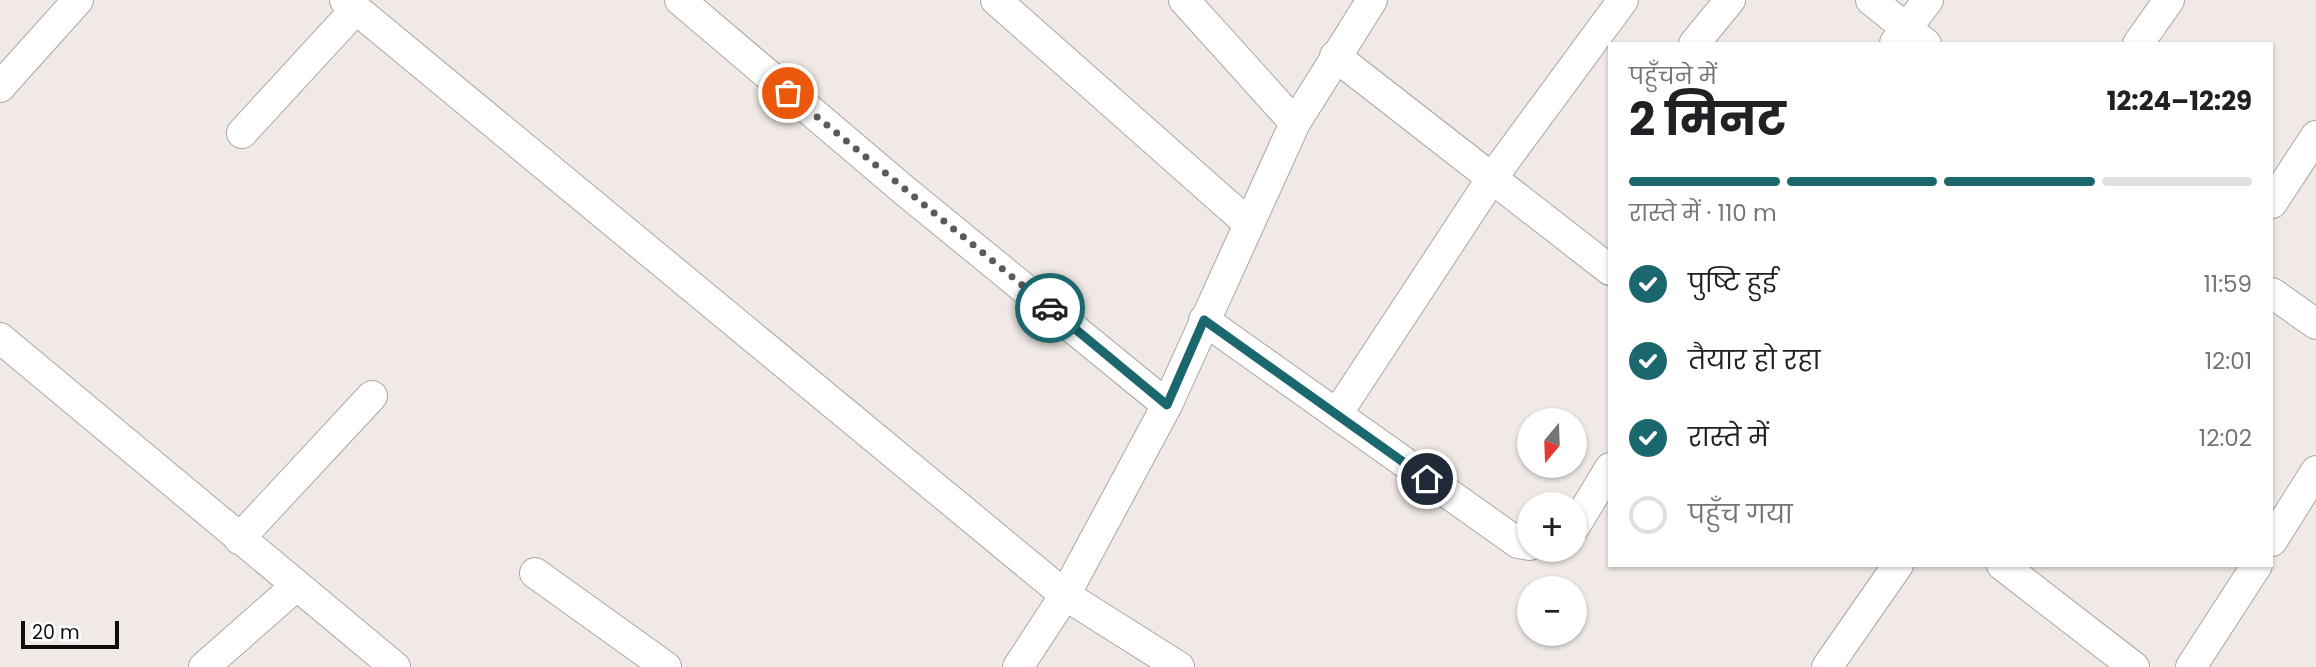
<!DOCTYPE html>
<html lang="hi">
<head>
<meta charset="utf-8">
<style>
	body { margin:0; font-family:Poppins,"Noto Sans Devanagari",sans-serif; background:#f6f6f6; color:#202124; height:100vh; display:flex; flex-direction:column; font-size:26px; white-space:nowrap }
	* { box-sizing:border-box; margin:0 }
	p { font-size:23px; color:#757577 }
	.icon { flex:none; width:38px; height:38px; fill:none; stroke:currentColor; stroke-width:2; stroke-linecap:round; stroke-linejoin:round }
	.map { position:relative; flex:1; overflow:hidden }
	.details { position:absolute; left:1608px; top:42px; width:665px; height:525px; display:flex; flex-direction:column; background:#fff; border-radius:0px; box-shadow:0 2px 5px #0004 }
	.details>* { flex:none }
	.needle { width:46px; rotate:199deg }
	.fabs { position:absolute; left:1517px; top:408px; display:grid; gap:14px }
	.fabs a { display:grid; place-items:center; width:70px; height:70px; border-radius:50%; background:#fff; box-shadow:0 2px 5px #0004; font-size:35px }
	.scale { position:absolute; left:21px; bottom:18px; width:98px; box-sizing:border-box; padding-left:7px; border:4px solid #0f0d0b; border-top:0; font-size:19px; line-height:24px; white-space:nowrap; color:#0f0d0b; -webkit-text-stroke:5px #fff; paint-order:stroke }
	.pin { position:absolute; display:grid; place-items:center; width:60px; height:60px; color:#fff; margin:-30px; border:4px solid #fff; border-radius:50%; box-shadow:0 2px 7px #0007 }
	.courier { position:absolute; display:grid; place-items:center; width:70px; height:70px; margin:-35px; border:5px solid #1a676e; border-radius:50%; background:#fff; color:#222; box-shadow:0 2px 9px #0007 }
	.headline em { font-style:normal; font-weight:700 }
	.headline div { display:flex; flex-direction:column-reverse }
	.headline { display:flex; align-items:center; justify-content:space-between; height:119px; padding:0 21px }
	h1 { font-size:46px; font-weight:700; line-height:52px }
	.bar { display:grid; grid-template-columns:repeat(4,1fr); gap:10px 7px; align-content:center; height:84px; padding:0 21px }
	.bar i { height:9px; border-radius:5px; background:#e0e0e0 }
	.bar .on { background:#1a676e }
	.bar p { grid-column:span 4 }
	ol { padding:0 21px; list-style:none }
	li { display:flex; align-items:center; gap:21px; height:77px }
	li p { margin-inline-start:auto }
	li .icon { padding:7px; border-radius:50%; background:#1a676e; color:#fff; stroke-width:4 }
	li:last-child { color:#757577 }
	li i { width:38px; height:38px; border:4px solid #e0e0e0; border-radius:50% }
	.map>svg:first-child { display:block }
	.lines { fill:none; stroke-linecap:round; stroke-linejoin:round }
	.street-casing { stroke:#aca6a2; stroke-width:32 }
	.street { stroke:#fff; stroke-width:30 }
	.done { stroke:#5e5a57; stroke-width:7; stroke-dasharray:0 12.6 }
	.route { stroke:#1a676e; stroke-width:9 }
</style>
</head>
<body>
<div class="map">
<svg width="2316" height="667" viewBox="0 0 2316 667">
	<rect width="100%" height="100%" fill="#f0e9e5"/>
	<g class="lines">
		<defs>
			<g id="street">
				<path d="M 345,0 L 1065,595 L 1179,667"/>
				<path d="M 680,0 L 905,191 L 1167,405"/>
				<path d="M 996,0 L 1248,223"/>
				<path d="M 1184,0 L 1295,123"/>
				<path d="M 1871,0 L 1926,44"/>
				<path d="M 1895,43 L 1928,0"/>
				<path d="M 1694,44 L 1730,0"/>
				<path d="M 2138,44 L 2169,0"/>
				<path d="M 1335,56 L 1610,270"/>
				<path d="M 0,87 L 78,0"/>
				<path d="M 242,133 L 355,10"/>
				<path d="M 2272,203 L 2316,136"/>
				<path d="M 2272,293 L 2316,324"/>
				<path d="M 1204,320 L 1518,543 L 1530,545"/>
				<path d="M 0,338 L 395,667"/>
				<path d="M 1337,414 L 1492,178 L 1623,0"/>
				<path d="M 1575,526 L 1610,468"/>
				<path d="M 239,539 L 372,396"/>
				<path d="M 2272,541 L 2316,471"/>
				<path d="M 2002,565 L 2134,667"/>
				<path d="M 535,573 L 666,667"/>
				<path d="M 204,667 L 295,587"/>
				<path d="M 1018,667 L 1065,595 L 1167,405 L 1295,123 L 1372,0"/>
				<path d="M 1827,667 L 1898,565"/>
				<path d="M 2191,667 L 2257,565"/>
			</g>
		</defs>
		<!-- street casing -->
		<use href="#street" class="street-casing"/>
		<!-- street -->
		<use href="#street" class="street"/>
	</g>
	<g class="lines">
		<!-- done -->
		<path class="done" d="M 788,93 L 1050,308"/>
		<!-- route -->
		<path class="route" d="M 1050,308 L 1167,405 L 1204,320 L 1427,479"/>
	</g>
</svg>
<div class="fabs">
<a><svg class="needle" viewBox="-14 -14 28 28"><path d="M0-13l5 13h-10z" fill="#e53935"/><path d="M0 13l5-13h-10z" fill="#757577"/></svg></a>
<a>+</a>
<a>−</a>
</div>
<div class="scale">20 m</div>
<div class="pin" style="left:788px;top:93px;background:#ea580c"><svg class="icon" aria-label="bag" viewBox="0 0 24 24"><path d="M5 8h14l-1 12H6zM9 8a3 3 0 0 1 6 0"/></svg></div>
<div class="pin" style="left:1427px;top:479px;background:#1f2937"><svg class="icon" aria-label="home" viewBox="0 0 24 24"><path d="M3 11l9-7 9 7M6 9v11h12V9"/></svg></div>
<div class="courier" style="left:1050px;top:308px"><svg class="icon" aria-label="car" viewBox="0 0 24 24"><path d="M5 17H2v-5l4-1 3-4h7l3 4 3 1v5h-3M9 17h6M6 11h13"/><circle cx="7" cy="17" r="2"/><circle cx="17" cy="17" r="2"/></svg></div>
<section class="details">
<div class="headline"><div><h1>2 मिनट</h1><p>पहुँचने में</p></div><em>12:24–12:29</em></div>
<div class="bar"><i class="on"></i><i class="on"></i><i class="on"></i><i></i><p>रास्ते में · 110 m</p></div>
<ol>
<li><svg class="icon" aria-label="check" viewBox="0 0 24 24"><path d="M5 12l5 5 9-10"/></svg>पुष्टि हुई<p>11:59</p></li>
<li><svg class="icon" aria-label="check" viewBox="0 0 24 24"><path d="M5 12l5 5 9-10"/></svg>तैयार हो रहा<p>12:01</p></li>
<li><svg class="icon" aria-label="check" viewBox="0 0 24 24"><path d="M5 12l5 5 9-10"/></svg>रास्ते में<p>12:02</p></li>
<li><i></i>पहुँच गया</li>
</ol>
</section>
</div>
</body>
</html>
